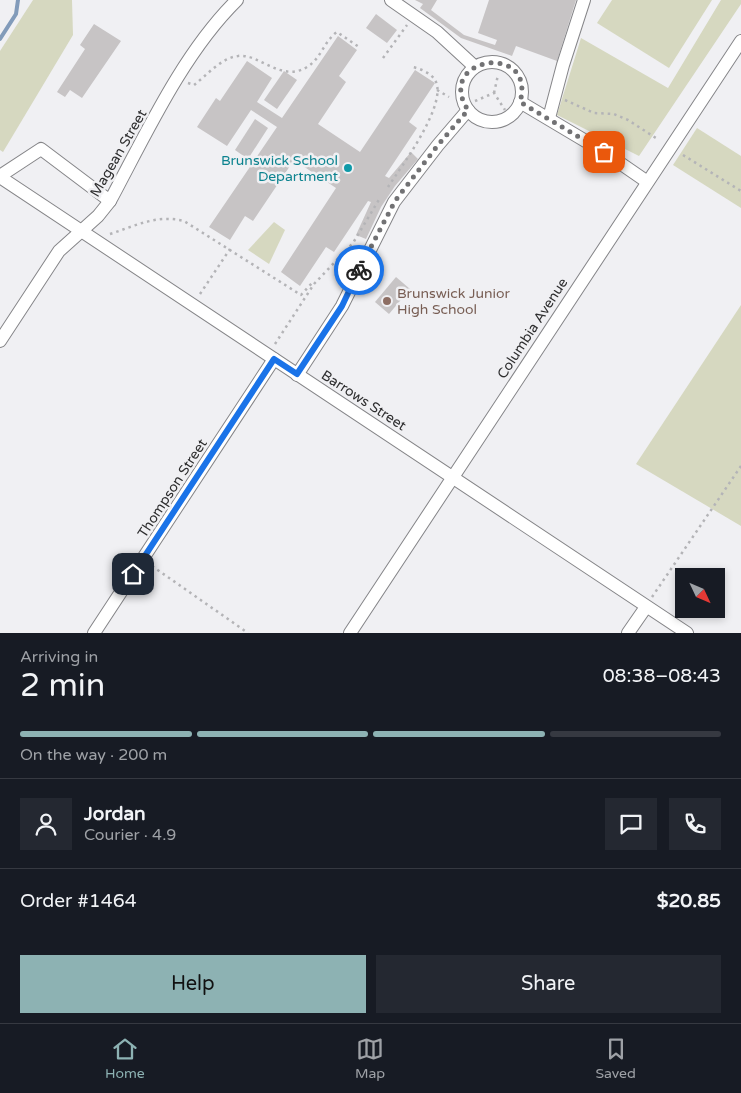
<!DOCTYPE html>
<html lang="en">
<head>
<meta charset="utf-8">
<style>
	body { margin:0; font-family:"Varela Round",sans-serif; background:#242831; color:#f1f3f6; height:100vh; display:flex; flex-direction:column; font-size:19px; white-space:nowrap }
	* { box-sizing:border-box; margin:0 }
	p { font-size:16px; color:#9ea1a6 }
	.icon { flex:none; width:28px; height:28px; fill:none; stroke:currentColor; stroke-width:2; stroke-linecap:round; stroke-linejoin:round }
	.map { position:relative; height:633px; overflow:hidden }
	.details { display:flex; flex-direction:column; background:#171b24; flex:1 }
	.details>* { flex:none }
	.needle { width:32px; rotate:134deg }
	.controls { position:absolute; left:675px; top:568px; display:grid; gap:10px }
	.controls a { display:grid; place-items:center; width:50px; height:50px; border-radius:0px; background:#171b24; box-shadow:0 2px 8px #0003; font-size:25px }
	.pin { position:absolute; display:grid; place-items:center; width:42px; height:42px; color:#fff; margin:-21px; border-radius:10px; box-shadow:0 2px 8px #0006 }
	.courier { position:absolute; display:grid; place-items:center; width:50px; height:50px; margin:-25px; border:4px solid #1a73e8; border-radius:50%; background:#fff; color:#222; box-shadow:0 1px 6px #0007 }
	.headline em { font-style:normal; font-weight:600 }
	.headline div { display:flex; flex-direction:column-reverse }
	.headline { display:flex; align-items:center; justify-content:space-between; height:85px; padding:0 20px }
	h1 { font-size:32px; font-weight:600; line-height:38px }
	.bar { display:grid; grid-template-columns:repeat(4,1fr); gap:8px 5px; align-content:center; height:60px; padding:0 20px }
	.bar i { height:6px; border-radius:4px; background:#363941 }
	.bar .current { background:#8db2b3 }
	.bar p { grid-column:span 4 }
	.line { display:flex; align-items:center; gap:12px; padding:0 20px; border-top:1px solid #363941 }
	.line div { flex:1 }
	.round { display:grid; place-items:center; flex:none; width:52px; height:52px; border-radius:0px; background:#242831 }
	.cta { display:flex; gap:10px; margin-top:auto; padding:10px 20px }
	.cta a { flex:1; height:58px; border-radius:0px; background:#8db2b3; color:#111; font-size:20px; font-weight:600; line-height:58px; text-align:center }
	.cta a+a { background:#242831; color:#f1f3f6 }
	.tab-bar { display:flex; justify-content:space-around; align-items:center; height:70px; border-top:1px solid #363941; background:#171b24; font-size:14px; color:#9ea1a6 }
	.tab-bar a { display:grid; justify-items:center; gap:2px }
	.tab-bar .current { color:#8db2b3 }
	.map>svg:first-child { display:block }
	.green { fill:#d6d8c0 }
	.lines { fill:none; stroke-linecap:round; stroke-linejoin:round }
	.stream { stroke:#829bba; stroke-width:4 }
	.building { fill:#c7c4c5 }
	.minor-casing { stroke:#858588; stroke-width:14 }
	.path { stroke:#b4b4b7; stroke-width:2.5; stroke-dasharray:2.5 4; stroke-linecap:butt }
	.minor { stroke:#fff; stroke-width:12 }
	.done { stroke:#727274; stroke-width:5; stroke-dasharray:0 9 }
	.route { stroke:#1a73e8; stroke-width:6 }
	.culture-dot { fill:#0f9aa8; stroke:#f0f0f3; stroke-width:2 }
	.education-dot { fill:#8d6e63; stroke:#f0f0f3; stroke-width:2 }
	.labels { text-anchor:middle; stroke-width:5; stroke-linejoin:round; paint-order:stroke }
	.street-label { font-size:14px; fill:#2e2e2f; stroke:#f0f0f3 }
	.culture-label { font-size:14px; fill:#0d838f; stroke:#f0f0f3; text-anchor:end }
	.education-label { font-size:14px; fill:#785e54; stroke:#f0f0f3; text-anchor:start }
</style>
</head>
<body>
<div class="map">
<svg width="741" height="633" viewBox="0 0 741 633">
	<rect width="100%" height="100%" fill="#f0f0f3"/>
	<!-- green -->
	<g class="green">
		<path d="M 33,0 L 72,0 L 73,35 L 3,152 L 0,150 L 0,51 Z"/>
		<path d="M 612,0 L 712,0 L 669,68 L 597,23 Z"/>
		<path d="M 721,0 L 741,0 L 741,4 L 639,156 L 557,115 L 581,38 L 668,88 Z"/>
		<path d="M 697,128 L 741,156 L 741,208 L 673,165 Z"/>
		<path d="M 274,222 L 285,230 L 269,264 L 248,250 Z"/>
		<path d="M 741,305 L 741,526 L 636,464 Z"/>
	</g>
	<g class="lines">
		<!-- stream -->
		<path class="stream" d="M 0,39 L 16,14 L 18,0"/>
	</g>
	<!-- building -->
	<g class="building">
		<path d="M 415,0 L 437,0 L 431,10 L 464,35 L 495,45 L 497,40 L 478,33 L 489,0 L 576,0 L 557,61 L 516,46 L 512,56 L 461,38 L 420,8 L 423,4 Z"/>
		<path d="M 376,14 L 397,30 L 387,43 L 366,28 Z"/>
		<path d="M 94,24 L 121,41 L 82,98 L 70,90 L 65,97 L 57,92 L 85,49 L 80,45 Z"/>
		<path d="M 338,36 L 357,50 L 339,76 L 346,82 L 318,124 L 360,152 L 415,70 L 435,83 L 409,122 L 417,128 L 385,176 L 389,178 L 411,152 L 418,159 L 395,186 L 381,207 L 366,239 L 356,235 L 371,202 L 368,201 L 334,252 L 326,247 L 300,286 L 281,272 L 336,188 L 294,160 L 253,221 L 245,216 L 230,240 L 209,227 L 277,127 L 251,110 L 227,146 L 197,127 L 216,98 L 220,101 L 247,61 L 272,78 L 257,102 L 282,118 Z"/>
		<path d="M 284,71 L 297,80 L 277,109 L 264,100 Z"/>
		<path d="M 255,119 L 268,128 L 248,159 L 235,150 Z"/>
		<path d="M 396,277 L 410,289 L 389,314 L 375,302 Z"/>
	</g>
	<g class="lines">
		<defs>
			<g id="minor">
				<path d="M 391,0 L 437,32 L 475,67"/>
				<circle cx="492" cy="92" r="30"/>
				<path d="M 520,102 L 604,152 L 646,181"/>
				<path d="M 549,118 L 563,65 L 584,0"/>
				<path d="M 0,176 L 41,149 L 110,201"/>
				<path d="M 0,177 L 687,633"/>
				<path d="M 0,341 L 59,251 L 98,216 L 110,201 C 146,134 183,53 237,0"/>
				<path d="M 297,375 L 342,306 L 394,202 L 438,145 L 468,110"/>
				<path d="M 94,633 L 274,359"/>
				<path d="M 350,633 L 741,41"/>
				<path d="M 628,633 L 646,607"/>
			</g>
		</defs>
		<!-- minor casing -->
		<use href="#minor" class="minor-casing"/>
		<!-- path -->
		<g class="path">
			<path d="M 383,58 L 407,25"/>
			<path d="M 188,83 L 194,85 C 207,75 221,58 238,56 C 259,53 281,83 307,67 C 321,59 324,41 337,32 L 359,47"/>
			<path d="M 437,90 L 449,97"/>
			<path d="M 494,93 L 498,75"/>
			<path d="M 565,100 L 594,113 L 614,114 L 628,120 L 659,140"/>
			<path d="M 475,101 L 494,93 L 505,110"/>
			<path d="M 683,155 L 741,191"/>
			<path d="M 388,187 C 401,167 449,103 435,80 C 431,73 419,68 412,67"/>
			<path d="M 110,234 C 135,226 157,214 184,221 L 301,295 L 312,283 L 314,284"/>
			<path d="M 200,294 L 230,249"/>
			<path d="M 275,344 L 314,284 L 353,243 L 380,198"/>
			<path d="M 152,566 L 248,633"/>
			<path d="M 652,597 L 741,466"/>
		</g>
		<!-- minor -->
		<use href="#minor" class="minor"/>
	</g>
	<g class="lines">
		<!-- done -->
		<path class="done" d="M 359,270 L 395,201 L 438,145 L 468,110 C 433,57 537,41 520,102 L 604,152"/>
		<!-- route -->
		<path class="route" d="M 133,574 L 274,359 L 297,374 L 342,306 L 359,270"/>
	</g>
	<!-- markers -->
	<circle class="culture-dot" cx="348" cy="168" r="5"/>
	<circle class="education-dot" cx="387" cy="301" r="5"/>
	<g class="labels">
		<!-- street labels -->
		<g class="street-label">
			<text transform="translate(118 153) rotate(-60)" y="5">Magean Street</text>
			<text transform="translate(532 328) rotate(-57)" y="5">Columbia Avenue</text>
			<text transform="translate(364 400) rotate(33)" y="5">Barrows Street</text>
			<text transform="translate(172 488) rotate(-57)" y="5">Thompson Street</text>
		</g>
		<!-- culture labels -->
		<g class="culture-label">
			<text x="338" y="165">Brunswick School<tspan x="338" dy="16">Department</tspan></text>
		</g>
		<!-- education labels -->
		<g class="education-label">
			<text x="397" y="298">Brunswick Junior<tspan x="397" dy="16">High School</tspan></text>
		</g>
	</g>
</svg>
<div class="controls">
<a><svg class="needle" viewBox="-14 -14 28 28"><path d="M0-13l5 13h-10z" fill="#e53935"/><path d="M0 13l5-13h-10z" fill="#9ea1a6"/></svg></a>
</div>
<div class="pin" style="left:604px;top:152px;background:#ea580c"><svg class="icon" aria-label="bag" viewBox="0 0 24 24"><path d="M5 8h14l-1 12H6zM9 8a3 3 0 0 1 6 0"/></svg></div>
<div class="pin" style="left:133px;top:574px;background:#1f2937"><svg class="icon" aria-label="home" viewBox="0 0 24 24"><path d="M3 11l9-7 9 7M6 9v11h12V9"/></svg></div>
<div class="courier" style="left:359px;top:270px"><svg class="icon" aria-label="bike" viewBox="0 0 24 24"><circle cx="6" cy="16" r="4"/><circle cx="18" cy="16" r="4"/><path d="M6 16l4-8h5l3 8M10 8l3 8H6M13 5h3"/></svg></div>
</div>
<section class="details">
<div class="headline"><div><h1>2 min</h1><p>Arriving in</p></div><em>08:38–08:43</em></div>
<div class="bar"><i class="current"></i><i class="current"></i><i class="current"></i><i></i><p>On the way · 200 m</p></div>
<div class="line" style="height:90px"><a class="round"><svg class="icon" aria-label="person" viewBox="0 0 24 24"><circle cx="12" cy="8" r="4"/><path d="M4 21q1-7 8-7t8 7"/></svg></a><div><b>Jordan</b><p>Courier · 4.9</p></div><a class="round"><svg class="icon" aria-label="chat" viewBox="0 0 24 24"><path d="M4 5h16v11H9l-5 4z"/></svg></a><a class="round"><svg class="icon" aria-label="phone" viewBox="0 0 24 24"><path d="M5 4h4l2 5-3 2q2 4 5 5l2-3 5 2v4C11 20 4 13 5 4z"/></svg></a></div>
<div class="line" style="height:65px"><div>Order #1464</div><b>$20.85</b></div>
<div class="cta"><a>Help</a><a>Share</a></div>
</section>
<nav class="tab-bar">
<a class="current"><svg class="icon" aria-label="home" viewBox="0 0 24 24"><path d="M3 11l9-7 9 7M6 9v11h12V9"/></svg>Home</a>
<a><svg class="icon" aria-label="map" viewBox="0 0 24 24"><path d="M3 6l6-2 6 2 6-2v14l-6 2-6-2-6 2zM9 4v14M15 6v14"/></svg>Map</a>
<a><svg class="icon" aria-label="saved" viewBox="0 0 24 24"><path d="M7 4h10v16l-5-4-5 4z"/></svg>Saved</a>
</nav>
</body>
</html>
